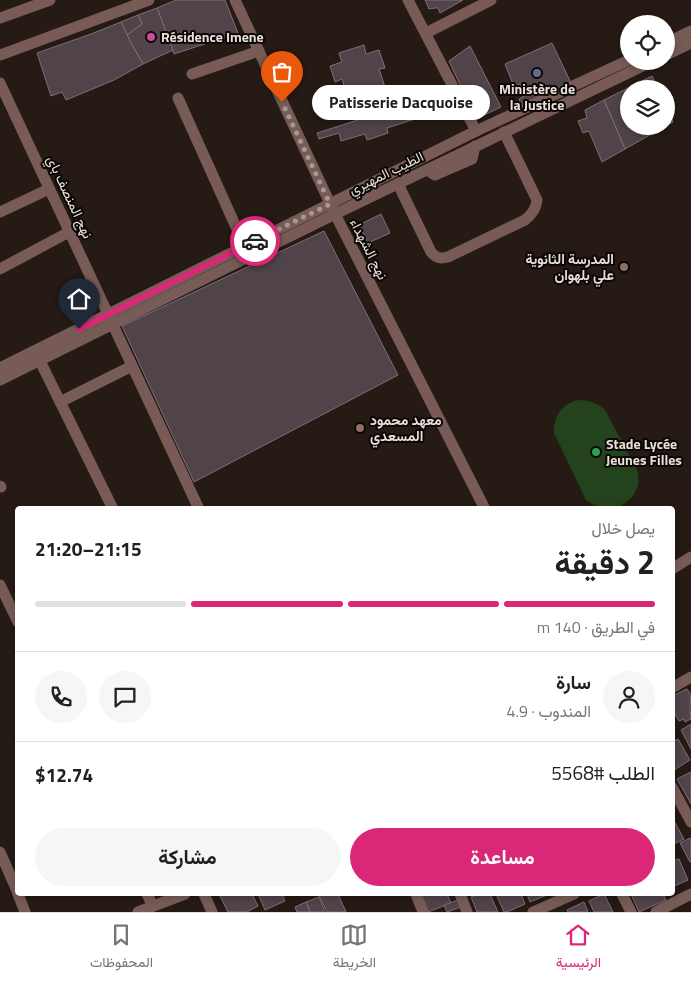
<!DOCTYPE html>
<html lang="ar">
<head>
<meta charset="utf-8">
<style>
	body { margin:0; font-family:"Titillium Web",Vazirmatn,sans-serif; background:#f6f6f6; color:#202124; direction:rtl; height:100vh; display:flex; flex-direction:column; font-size:19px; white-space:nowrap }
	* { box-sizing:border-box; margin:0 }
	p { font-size:16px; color:#757577 }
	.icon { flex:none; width:28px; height:28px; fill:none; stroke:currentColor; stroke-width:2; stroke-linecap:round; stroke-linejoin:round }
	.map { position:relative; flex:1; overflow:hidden; direction:ltr }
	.side { position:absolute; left:15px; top:506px; width:660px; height:390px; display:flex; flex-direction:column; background:#fff; border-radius:5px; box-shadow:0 2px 8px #0003; direction:rtl }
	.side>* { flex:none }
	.controls { position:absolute; left:620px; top:15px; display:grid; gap:10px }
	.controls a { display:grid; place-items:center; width:55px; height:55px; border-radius:50%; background:#fff; box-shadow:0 2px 8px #0003; font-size:25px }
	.pin { position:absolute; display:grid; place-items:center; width:42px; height:42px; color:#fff; margin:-51px -21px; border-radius:50% 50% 50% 0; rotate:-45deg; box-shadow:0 0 5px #0007 }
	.pin .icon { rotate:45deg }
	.courier { position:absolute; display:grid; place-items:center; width:50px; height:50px; margin:-25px; border:4px solid #db2777; border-radius:50%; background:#fff; color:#222; box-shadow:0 1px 6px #0007 }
	.bubble { position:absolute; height:35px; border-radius:18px; background:#fff; box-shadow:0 2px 8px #0003; font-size:16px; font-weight:700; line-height:35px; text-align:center; direction:rtl }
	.overview em { font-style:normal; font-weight:700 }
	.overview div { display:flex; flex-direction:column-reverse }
	.overview { display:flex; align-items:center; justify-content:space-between; height:85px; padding:0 20px }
	h1 { font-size:32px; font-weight:700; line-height:38px }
	.bar { display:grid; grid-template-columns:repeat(4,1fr); gap:8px 5px; align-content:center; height:60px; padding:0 20px }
	.bar i { height:6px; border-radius:4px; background:#e0e0e0 }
	.bar .current { background:#db2777 }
	.bar p { grid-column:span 4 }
	.line { display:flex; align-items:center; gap:12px; padding:0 20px; border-top:1px solid #e0e0e0 }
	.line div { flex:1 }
	.round { display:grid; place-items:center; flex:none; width:52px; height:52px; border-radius:26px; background:#f6f6f6 }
	.action { display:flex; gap:10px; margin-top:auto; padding:10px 20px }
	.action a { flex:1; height:58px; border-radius:30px; background:#db2777; color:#fff; font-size:20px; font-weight:700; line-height:58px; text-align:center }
	.action a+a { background:#f6f6f6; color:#202124 }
	.menu { display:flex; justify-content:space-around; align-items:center; height:70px; border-top:1px solid #e0e0e0; background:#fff; font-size:14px; color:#757577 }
	.menu a { display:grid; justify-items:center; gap:2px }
	.menu .current { color:#db2777 }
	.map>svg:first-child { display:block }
	.green { fill:#22431c }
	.building { fill:#50434a; stroke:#7e6f77 }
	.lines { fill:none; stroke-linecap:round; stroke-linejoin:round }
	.minor { stroke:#785b56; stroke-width:11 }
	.done { stroke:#a39a95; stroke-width:5; stroke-dasharray:0 9 }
	.route { stroke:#db2777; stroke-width:6 }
	.hotel-dot { fill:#d1479c; stroke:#0a0604; stroke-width:2 }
	.service-dot { fill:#5c6f8a; stroke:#0a0604; stroke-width:2 }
	.education-dot { fill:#8d6e63; stroke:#0a0604; stroke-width:2 }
	.leisure-dot { fill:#2e9e5b; stroke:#0a0604; stroke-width:2 }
	.labels { text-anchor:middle; stroke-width:4; stroke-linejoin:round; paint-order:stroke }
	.poi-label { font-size:14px; font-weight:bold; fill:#e7dfdb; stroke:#0a0604; text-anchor:start }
	.street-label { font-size:14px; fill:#e7dfdb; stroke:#0a0604 }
</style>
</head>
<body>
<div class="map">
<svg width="691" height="912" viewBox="0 0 691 912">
	<rect width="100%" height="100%" fill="#251a14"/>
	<!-- green -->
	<path class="green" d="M 578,400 C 590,400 597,403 605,410 L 638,472 C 638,477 639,482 637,488 C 631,504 613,513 597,506 C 593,505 590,502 586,500 L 554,433 C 554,415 561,405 578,400 Z"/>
	<!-- building -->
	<g class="building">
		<path d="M 176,0 L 225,0 L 238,33 L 174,54 L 157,8 Z"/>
		<path d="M 425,0 L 463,0 L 440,13 L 438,8 L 435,8 L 429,9 Z"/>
		<path d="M 157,8 L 173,50 L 143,64 L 131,43 L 127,35 L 142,24 L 138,15 Z"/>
		<path d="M 138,15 L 142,24 L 127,35 L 121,22 Z"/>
		<path d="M 121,22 L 131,43 L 143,64 L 114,80 L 66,100 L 62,92 L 51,96 L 37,53 L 91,34 Z"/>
		<path d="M 552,43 L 571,83 L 522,107 L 519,99 L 525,95 L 520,84 L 515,87 L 513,84 L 505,64 Z"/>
		<path d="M 364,45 L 366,54 L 379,50 L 385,68 L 379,69 L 391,105 L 387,106 L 388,108 L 437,92 L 443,110 L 387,128 L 388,133 L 367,140 L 365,134 L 341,141 L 339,133 L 319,139 L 317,133 L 358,120 L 356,113 L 353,114 L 342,79 L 335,82 L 330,66 L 342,62 L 339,53 Z"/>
		<path d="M 470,46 L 501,107 L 476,119 L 449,61 Z"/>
		<path d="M 652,76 L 658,89 L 629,89 L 629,126 L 666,126 L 625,149 L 604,100 Z"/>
		<path d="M 604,100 L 625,149 L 602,162 L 589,131 L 583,133 L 578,121 L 587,118 L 585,110 Z"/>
		<path d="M 666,106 L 673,122 L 666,126 Z"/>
		<path d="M 381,214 L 390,233 L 368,243 L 359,225 Z"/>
		<path d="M 324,231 L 398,375 L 194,482 L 122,326 Z"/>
		<path d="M 687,689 L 691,695 L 690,707 L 691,719 L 685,722 L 684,719 L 679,721 L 672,709 L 672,703 L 674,703 L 672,696 Z"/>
		<path d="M 691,724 L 691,749 L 681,730 Z"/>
		<path d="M 678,739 L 690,760 L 674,770 L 672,768 L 672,742 Z"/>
		<path d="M 691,772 L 691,804 L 677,779 Z"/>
		<path d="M 673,819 L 684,839 L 672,845 L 672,820 Z"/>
		<path d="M 690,838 L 691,840 L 691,862 L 690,862 L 680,843 Z"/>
		<path d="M 679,859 L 688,880 L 672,887 L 672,861 Z"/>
		<path d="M 225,894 L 252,894 L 258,906 L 247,912 L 228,912 L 220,896 Z"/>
		<path d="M 258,894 L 282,894 L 285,901 L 265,910 Z"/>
		<path d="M 322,894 L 338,894 L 346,912 L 327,912 L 319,895 Z"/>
		<path d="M 421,894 L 447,894 L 451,903 L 428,912 Z"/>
		<path d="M 479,894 L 490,894 L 498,912 L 477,912 L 471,897 Z"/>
		<path d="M 496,894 L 521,894 L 525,904 L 507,912 L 504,912 Z"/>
		<path d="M 527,894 L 546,894 L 547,895 L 530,902 Z"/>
		<path d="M 604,894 L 613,912 L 594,912 L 589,901 Z"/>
		<path d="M 631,894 L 663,894 L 666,900 L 639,912 Z"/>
		<path d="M 319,897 L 325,912 L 310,912 L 306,902 Z"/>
		<path d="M 458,900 L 461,907 L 447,912 L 444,905 Z"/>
		<path d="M 306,902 L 310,912 L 297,912 L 295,907 Z"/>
		<path d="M 584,902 L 588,912 L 568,912 L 567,910 Z"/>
	</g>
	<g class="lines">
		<!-- minor -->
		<g class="minor">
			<path d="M 235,0 L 335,214 L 485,509"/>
			<path d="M 408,0 L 476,131"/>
			<path d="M 0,18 L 50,0"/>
			<path d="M 426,33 L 491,0"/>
			<path d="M 666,43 L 691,31"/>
			<path d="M 0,55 L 149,0"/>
			<path d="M 666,55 L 691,43"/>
			<path d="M 192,74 L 259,51"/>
			<path d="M 0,83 L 199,509"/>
			<path d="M 178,98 L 245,247"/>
			<path d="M 427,170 L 435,175 L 472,159 L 475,146"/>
			<path d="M 398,184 L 431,252 C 436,258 440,259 448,257 L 525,220 C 532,214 536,209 537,200 L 504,132"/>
			<path d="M 0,212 L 49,189"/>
			<path d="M 0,269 L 69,232"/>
			<path d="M 37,355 L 113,509"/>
			<path d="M 0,368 L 476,131 L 629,60"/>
			<path d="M 0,380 L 335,214 L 653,61"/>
			<path d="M 60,402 L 132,366"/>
			<path d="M 0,486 L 1,487"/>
			<path d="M 672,569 L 691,557"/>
			<path d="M 0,585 L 18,622"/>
			<path d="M 672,688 L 691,677"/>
			<path d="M 672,787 L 691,822"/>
			<path d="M 0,852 L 18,893"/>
			<path d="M 18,894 L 25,912"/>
			<path d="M 147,894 L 153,906"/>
			<path d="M 204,894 L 212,912"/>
			<path d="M 416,894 L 423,912"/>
			<path d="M 460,894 L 467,912"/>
			<path d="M 622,894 L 631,912"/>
			<path d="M 138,912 L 185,894"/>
			<path d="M 533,912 L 574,894"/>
			<path d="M 656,912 L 691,894"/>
		</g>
	</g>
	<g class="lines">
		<!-- done -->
		<path class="done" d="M 255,241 L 330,204 L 282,102"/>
		<!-- route -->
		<path class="route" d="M 79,329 L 255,241"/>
	</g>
	<!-- markers -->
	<circle class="hotel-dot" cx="151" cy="37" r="5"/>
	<circle class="service-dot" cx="537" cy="73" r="5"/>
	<g class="education-dot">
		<circle cx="624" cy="267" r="5"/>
		<circle cx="360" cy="428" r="5"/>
	</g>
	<circle class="leisure-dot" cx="596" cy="452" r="5"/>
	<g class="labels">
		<!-- poi labels -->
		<g class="poi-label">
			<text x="161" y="42">Résidence Imene</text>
			<text x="537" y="94" text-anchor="middle">Ministère de<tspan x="537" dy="16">la Justice</tspan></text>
			<text x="614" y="264" text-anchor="end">المدرسة الثانوية<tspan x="614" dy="16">علي بلهوان</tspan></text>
			<text x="370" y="425">معهد محمود<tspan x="370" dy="16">المسعدي</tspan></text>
			<text x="606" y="449">Stade Lycée<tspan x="606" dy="16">Jeunes Filles</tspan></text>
		</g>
		<!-- street labels -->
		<g class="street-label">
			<text transform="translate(386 173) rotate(-26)" y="5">الطيب المهيري</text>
			<text transform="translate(70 197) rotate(65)" y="5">نهج المنصف باي</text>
			<text transform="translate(369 249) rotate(63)" y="5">نهج الشهداء</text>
		</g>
	</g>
</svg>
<div class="controls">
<a><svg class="icon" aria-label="locate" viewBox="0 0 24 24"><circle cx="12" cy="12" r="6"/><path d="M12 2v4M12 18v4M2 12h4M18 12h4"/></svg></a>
<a><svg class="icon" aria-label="layers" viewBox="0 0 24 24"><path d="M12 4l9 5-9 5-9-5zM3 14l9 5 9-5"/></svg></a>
</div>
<div class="pin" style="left:282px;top:102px;background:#ea580c"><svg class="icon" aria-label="bag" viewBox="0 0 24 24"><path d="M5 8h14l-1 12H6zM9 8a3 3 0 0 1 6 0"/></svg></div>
<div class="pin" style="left:79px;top:329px;background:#1f2937"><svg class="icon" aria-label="home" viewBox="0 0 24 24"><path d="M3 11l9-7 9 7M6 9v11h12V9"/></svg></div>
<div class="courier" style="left:255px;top:241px"><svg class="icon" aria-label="car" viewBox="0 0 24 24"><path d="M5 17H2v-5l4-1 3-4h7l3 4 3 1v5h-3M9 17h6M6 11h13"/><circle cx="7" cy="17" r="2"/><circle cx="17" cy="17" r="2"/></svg></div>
<div class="bubble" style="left:312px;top:85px;width:178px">Patisserie Dacquoise</div>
<section class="side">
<div class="overview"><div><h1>2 دقيقة</h1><p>يصل خلال</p></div><em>21:15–21:20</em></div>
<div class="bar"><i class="current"></i><i class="current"></i><i class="current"></i><i></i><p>في الطريق · 140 m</p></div>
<div class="line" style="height:90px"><a class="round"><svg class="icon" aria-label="person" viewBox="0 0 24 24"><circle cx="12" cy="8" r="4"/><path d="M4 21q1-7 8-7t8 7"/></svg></a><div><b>سارة</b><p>المندوب · 4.9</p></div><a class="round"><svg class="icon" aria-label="chat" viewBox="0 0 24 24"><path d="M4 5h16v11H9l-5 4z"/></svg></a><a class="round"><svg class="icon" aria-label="phone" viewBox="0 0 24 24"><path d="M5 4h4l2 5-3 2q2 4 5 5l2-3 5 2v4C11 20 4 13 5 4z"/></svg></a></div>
<div class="line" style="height:65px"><div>الطلب #5568</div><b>$12.74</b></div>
<div class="action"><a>مساعدة</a><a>مشاركة</a></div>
</section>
</div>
<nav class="menu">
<a class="current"><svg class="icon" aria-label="home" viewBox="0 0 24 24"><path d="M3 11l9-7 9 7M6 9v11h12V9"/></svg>الرئيسية</a>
<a><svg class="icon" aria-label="map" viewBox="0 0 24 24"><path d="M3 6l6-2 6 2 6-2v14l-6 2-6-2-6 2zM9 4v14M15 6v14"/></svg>الخريطة</a>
<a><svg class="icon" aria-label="saved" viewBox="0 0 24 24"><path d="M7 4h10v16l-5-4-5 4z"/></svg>المحفوظات</a>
</nav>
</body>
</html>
